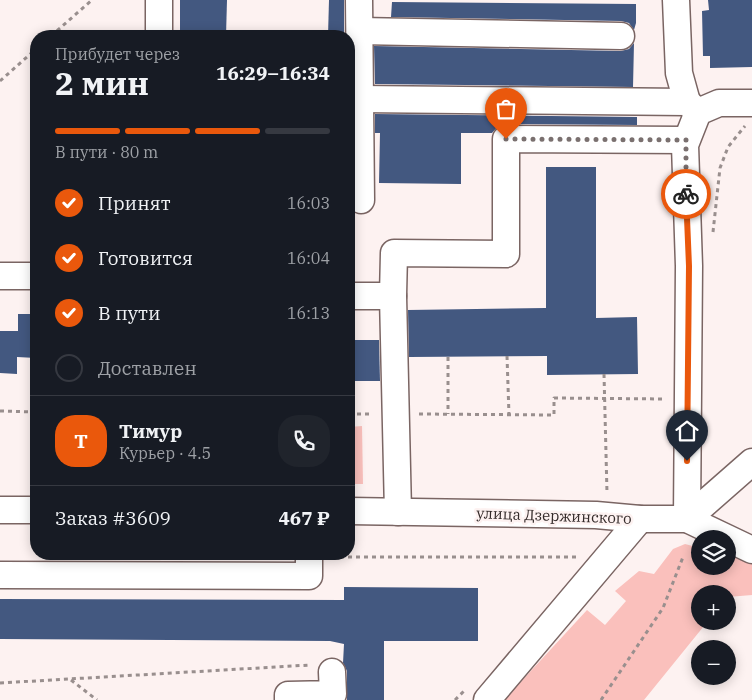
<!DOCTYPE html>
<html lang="ru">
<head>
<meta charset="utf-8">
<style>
	body { margin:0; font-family:"IBM Plex Serif",serif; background:#20242c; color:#f1f3f6; height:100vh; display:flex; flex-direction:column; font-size:19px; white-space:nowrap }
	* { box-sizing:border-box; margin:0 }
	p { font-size:16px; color:#9ea1a6 }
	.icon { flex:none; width:28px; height:28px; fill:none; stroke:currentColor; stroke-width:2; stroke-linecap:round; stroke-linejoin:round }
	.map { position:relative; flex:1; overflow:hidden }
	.drawer { position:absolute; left:30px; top:30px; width:325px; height:530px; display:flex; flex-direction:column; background:#171b24; border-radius:20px; box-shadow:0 2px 12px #0003 }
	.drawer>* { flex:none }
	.controls { position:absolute; left:691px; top:530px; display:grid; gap:10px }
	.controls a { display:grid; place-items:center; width:45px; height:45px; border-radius:50%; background:#171b24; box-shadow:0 2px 12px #0003; font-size:25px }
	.pin { position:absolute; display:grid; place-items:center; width:42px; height:42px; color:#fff; margin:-51px -21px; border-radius:50% 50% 50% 0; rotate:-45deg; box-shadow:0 0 5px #0007 }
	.pin .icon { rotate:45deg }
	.courier { position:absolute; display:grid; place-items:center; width:50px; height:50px; margin:-25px; border:4px solid #ea580c; border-radius:50%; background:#fff; color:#222; box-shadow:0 1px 6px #0007 }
	.summary em { font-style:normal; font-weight:800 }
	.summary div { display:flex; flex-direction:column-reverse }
	.summary { display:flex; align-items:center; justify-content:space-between; height:85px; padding:0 25px }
	h1 { font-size:32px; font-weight:800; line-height:38px }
	.bar { display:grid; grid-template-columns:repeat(4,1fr); gap:8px 5px; align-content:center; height:60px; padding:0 25px }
	.bar i { height:6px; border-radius:4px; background:#363941 }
	.bar .on { background:#ea580c }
	.bar p { grid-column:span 4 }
	.line { display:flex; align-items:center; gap:12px; padding:0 25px; border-top:1px solid #363941 }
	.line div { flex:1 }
	.round { display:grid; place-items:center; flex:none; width:52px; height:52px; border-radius:20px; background:#20242c }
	ol { padding:0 25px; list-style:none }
	li { display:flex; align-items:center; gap:15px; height:55px }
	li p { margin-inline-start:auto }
	li .icon { padding:5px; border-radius:50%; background:#ea580c; color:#fff; stroke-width:4 }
	li:last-child { color:#9ea1a6 }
	li i { width:28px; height:28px; border:2px solid #363941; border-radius:50% }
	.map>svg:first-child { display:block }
	.green { fill:#fac0bc }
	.building { fill:#435880 }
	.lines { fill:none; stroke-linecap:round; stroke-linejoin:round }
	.minor-casing { stroke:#7a6563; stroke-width:29 }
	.path { stroke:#998f8e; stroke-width:3; stroke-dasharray:4 4; stroke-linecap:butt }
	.minor { stroke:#fff; stroke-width:26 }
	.done { stroke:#7a706f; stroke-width:5; stroke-dasharray:0 9 }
	.route { stroke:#ea580c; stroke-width:6 }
	.labels { text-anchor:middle; stroke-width:5; stroke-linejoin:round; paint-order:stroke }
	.street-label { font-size:15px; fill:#332a29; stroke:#fdf2f1 }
</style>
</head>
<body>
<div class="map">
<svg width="752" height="700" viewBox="0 0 752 700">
	<rect width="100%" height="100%" fill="#fdf2f1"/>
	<!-- green -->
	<g class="green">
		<path d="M 362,426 L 363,484 L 349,484 L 349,427 Z"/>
		<path d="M 685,544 L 700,548 L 700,566 L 728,566 L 728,556 L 752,563 L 752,595 L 728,597 L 728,594 L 700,594 L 700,621 L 708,621 L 644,700 L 504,700 L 587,610 L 605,625 L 626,601 L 615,591 L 639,571 L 654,574 L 673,549 Z"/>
	</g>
	<!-- building -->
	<g class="building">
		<path d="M 180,0 L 227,0 L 226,36 L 180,36 Z"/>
		<path d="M 329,0 L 344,0 L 344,36 L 328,36 Z"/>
		<path d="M 708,0 L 752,0 L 752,67 L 710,68 L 710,56 L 703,56 L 702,11 L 709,10 Z"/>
		<path d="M 392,2 L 636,4 L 636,23 L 634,30 L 629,23 L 621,21 L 391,17 Z"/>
		<path d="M 634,43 L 633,87 L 375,84 L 374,46 L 621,51 L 629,49 Z"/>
		<path d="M 375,114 L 637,117 L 637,125 L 506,124 L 498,126 L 492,133 L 461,133 L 461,184 L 379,183 L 380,133 L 375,133 Z"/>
		<path d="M 546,167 L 596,167 L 596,318 L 637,317 L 638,374 L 547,375 L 547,356 L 409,357 L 408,310 L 546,308 Z"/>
		<path d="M 18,314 L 36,314 L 36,358 L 17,357 L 17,374 L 0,373 L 0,331 L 18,331 Z"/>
		<path d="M 349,340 L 379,340 L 380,381 L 349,381 Z"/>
		<path d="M 344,587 L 478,588 L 478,641 L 384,641 L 384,700 L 347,700 L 347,671 L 343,663 L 344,644 L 330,641 L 0,639 L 0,599 L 344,600 Z"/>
	</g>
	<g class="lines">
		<defs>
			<g id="minor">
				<path d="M 159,0 L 159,36"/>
				<path d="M 359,0 L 361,200"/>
				<path d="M 676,0 L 679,73 L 687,102"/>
				<path d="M 360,31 L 621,36"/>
				<path d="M 360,99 L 687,102 L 698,112"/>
				<path d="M 0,276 L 36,276"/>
				<path d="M 349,296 L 393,296 L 394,253 L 506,254 L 506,139 L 686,140"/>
				<path d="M 393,296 L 398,512"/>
				<path d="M 0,510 L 36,510"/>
				<path d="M 349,511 L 596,515 L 640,519 L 687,519 L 752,550"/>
				<path d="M 687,519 L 689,266 L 685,145 L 698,112 L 719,103 L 752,103"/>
				<path d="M 687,519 L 752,462"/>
				<path d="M 0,575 L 309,576 L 309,554"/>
				<path d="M 288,700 L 288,695 L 333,694 L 332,672"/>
				<path d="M 487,700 L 640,519"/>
			</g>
		</defs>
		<!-- minor casing -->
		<use href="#minor" class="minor-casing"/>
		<!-- path -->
		<g class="path">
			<path d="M 51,36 L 92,0"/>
			<path d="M 0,81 L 36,49"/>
			<path d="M 713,232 L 720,168 L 728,147 L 745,126"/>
			<path d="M 507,356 L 509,415"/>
			<path d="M 448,357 L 448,414"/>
			<path d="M 604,374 L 607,493"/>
			<path d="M 0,411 L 36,412"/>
			<path d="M 349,414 L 373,414"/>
			<path d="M 419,414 L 554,415 L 554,398 L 666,399"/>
			<path d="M 332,557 L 579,557"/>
			<path d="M 71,680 L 97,700"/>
			<path d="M 0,683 L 310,665"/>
			<path d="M 455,700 L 465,690"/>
			<path d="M 601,700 L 663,608 L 683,557"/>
		</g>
		<!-- minor -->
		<use href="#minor" class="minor"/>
	</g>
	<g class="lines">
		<!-- done -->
		<path class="done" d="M 506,139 L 686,140 L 686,194"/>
		<!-- route -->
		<path class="route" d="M 686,194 L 689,266 L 687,461"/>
	</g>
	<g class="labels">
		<!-- street labels -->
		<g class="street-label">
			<text transform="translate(554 516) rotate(2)" y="5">улица Дзержинского</text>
		</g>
	</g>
</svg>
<div class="controls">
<a><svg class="icon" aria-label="layers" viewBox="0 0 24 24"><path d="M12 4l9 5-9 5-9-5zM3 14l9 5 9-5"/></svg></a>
<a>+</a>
<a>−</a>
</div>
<div class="pin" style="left:506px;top:139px;background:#ea580c"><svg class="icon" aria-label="bag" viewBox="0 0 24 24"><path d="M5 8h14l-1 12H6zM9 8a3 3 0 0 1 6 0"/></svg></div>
<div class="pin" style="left:687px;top:461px;background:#1f2937"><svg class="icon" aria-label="home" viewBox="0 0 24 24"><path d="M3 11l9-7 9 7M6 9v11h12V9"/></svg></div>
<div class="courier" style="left:686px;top:194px"><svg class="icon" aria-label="bike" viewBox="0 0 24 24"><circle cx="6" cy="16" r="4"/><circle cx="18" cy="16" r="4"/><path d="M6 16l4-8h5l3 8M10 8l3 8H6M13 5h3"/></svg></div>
<section class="drawer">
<div class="summary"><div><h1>2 мин</h1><p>Прибудет через</p></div><em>16:29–16:34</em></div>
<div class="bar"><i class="on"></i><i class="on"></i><i class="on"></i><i></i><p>В пути · 80 m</p></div>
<ol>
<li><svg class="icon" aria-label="check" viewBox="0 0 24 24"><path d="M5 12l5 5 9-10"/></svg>Принят<p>16:03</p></li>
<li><svg class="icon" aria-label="check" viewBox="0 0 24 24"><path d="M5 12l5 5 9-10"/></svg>Готовится<p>16:04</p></li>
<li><svg class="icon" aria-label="check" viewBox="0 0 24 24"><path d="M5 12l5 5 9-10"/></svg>В пути<p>16:13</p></li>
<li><i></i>Доставлен</li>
</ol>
<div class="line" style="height:90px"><b class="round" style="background:#ea580c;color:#fff">Т</b><div><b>Тимур</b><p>Курьер · 4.5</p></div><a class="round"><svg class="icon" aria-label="phone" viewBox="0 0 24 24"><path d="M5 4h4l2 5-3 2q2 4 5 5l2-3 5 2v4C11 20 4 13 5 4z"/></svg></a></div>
<div class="line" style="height:65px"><div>Заказ #3609</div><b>467 ₽</b></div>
</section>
</div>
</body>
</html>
